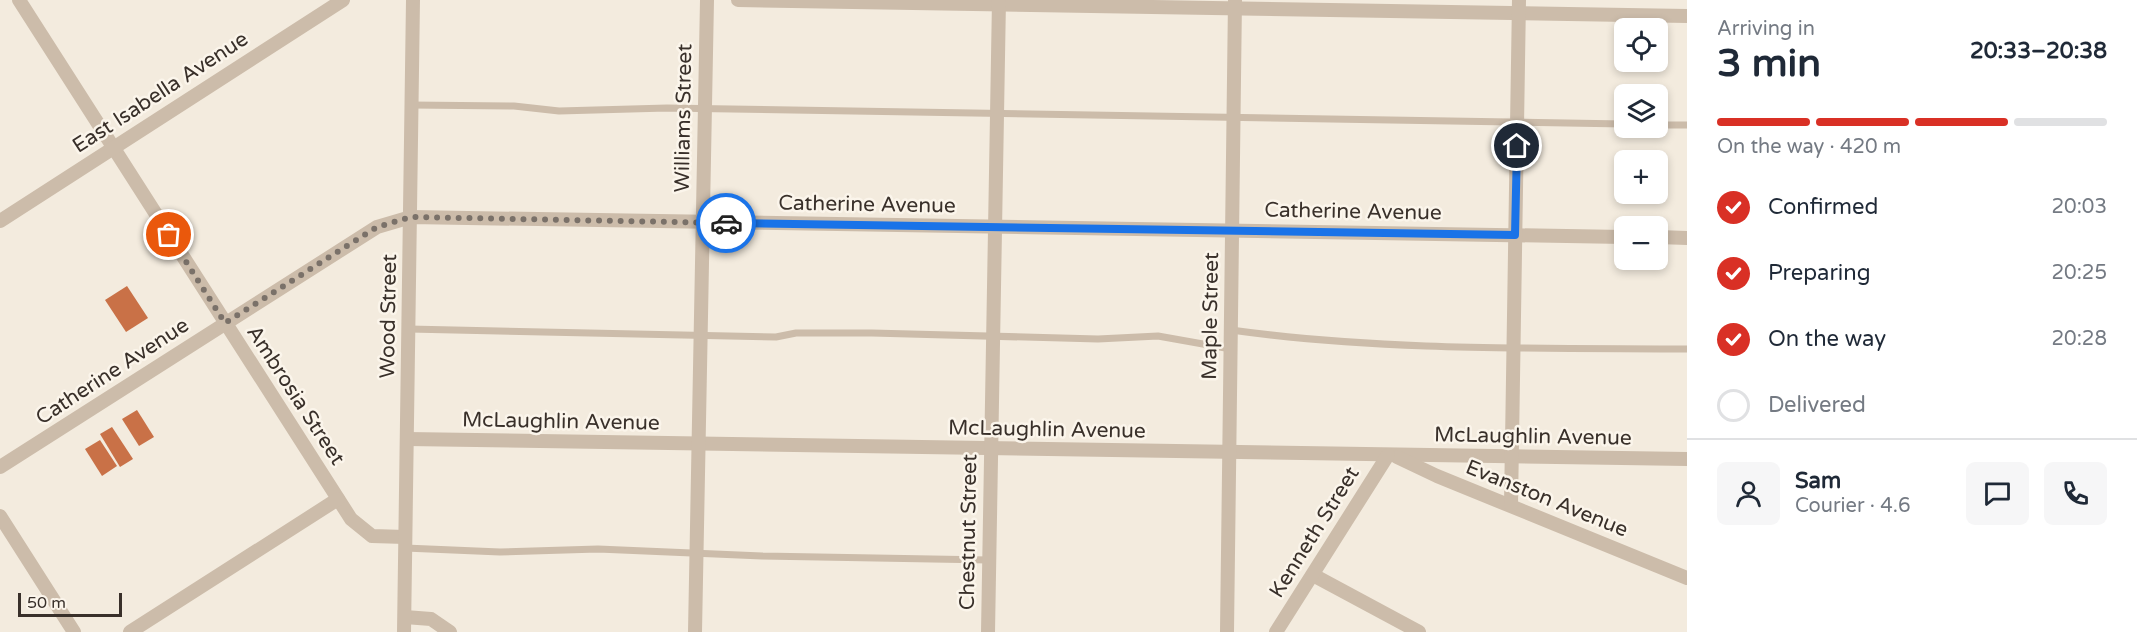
<!DOCTYPE html>
<html lang="en">
<head>
<meta charset="utf-8">
<style>
	body { margin:0; font-family:"Varela Round",sans-serif; background:#f6f6f7; color:#1f2937; height:100vh; display:flex; flex-direction:column; font-size:22px; white-space:nowrap }
	* { box-sizing:border-box; margin:0 }
	p { font-size:20px; color:#747a83 }
	.icon { flex:none; width:33px; height:33px; fill:none; stroke:currentColor; stroke-width:2; stroke-linecap:round; stroke-linejoin:round }
	.map { position:relative; flex:1; overflow:hidden }
	.drawer { display:flex; flex-direction:column; background:#fff; width:450px }
	.drawer>* { flex:none }
	.fabs { position:absolute; left:1614px; top:18px; display:grid; gap:12px }
	.fabs a { display:grid; place-items:center; width:54px; height:54px; border-radius:9px; background:#fff; box-shadow:0 3px 9px #0003; font-size:30px }
	.scale { position:absolute; left:18px; bottom:15px; width:104px; box-sizing:border-box; padding-left:6px; border:3px solid #39302a; border-top:0; font-size:16px; line-height:21px; white-space:nowrap; color:#39302a; -webkit-text-stroke:4px #fbf5eb; paint-order:stroke }
	.pin { position:absolute; display:grid; place-items:center; width:51px; height:51px; color:#fff; margin:-26px; border:3px solid #fff; border-radius:50%; box-shadow:0 2px 6px #0007 }
	.courier { position:absolute; display:grid; place-items:center; width:60px; height:60px; margin:-30px; border:4px solid #1a73e8; border-radius:50%; background:#fff; color:#222; box-shadow:0 2px 8px #0007 }
	.head em { font-style:normal; font-weight:700 }
	.head div { display:flex; flex-direction:column-reverse }
	.head { display:flex; align-items:center; justify-content:space-between; height:102px; padding:0 30px }
	h1 { font-size:39px; font-weight:700; line-height:45px }
	.bar { display:grid; grid-template-columns:repeat(4,1fr); gap:9px 6px; align-content:center; height:72px; padding:0 30px }
	.bar i { height:8px; border-radius:4px; background:#e0e1e3 }
	.bar .active { background:#d93025 }
	.bar p { grid-column:span 4 }
	.line { display:flex; align-items:center; gap:15px; padding:0 30px; border-top:2px solid #e0e1e3 }
	.line div { flex:1 }
	.round { display:grid; place-items:center; flex:none; width:63px; height:63px; border-radius:9px; background:#f6f6f7 }
	ol { padding:0 30px; list-style:none }
	li { display:flex; align-items:center; gap:18px; height:66px }
	li p { margin-inline-start:auto }
	li .icon { padding:6px; border-radius:50%; background:#d93025; color:#fff; stroke-width:4 }
	li:last-child { color:#747a83 }
	li i { width:33px; height:33px; border:3px solid #e0e1e3; border-radius:50% }
	main { display:flex; flex:1; min-height:0 }
	.map>svg:first-child { display:block }
	.building { fill:#c97147 }
	.lines { fill:none; stroke-linecap:round; stroke-linejoin:round }
	.service { stroke:#ccbcaa; stroke-width:7 }
	.minor { stroke:#ccbcaa; stroke-width:14 }
	.done { stroke:#7a7169; stroke-width:6; stroke-dasharray:0 10.8 }
	.route { stroke:#1a73e8; stroke-width:8 }
	.labels { text-anchor:middle; stroke-width:5; stroke-linejoin:round; paint-order:stroke }
	.street-label { font-size:21px; fill:#39302a; stroke:#fbf5eb }
</style>
</head>
<body>
<main>
<div class="map">
<svg width="1687" height="632" viewBox="0 0 1687 632">
	<rect width="100%" height="100%" fill="#f3ebde"/>
	<!-- building -->
	<g class="building">
		<path d="M 127,286 L 148,318 L 126,332 L 105,300 Z"/>
		<path d="M 137,410 L 154,437 L 139,446 L 122,419 Z"/>
		<path d="M 112,427 L 133,459 L 120,467 L 100,434 Z"/>
		<path d="M 100,440 L 117,466 L 102,476 L 85,449 Z"/>
	</g>
	<g class="lines">
		<!-- service -->
		<g class="service">
			<path d="M 411,105 L 514,106 L 559,111 L 667,108 L 1624,124"/>
			<path d="M 1658,125 L 1687,125"/>
			<path d="M 409,329 L 776,337 L 796,333 L 872,333 L 1098,339 L 1158,336 L 1231,349"/>
			<path d="M 1231,330 C 1382,351 1535,348 1687,349"/>
			<path d="M 405,548 L 500,552 L 598,549 L 762,556 L 989,560"/>
		</g>
		<!-- minor -->
		<g class="minor">
			<path d="M 19,0 L 351,519 L 372,536 L 405,537"/>
			<path d="M 738,0 L 1687,16"/>
			<path d="M 0,221 L 343,0"/>
			<path d="M 1658,237 L 1687,238"/>
			<path d="M 407,439 L 1687,459"/>
			<path d="M 1397,457 L 1437,476 L 1687,578"/>
			<path d="M 0,467 L 377,227 L 411,217 L 1624,237"/>
			<path d="M 1511,505 L 1519,0"/>
			<path d="M 0,516 L 74,632"/>
			<path d="M 1313,575 L 1419,632"/>
			<path d="M 405,617 L 431,619 L 450,632"/>
			<path d="M 130,632 L 338,499"/>
			<path d="M 404,632 L 413,0"/>
			<path d="M 695,632 L 707,0"/>
			<path d="M 988,632 L 999,0"/>
			<path d="M 1227,632 L 1235,0"/>
			<path d="M 1276,632 L 1388,455"/>
		</g>
	</g>
	<g class="lines">
		<!-- done -->
		<path class="done" d="M 169,235 L 225,323 L 377,227 L 411,217 L 726,223"/>
		<!-- route -->
		<path class="route" d="M 726,223 L 1515,235 L 1517,146"/>
	</g>
	<g class="labels">
		<!-- street labels -->
		<g class="street-label">
			<text transform="translate(160 92) rotate(-33)" y="7">East Isabella Avenue</text>
			<text transform="translate(683 118) rotate(-89)" y="7">Williams Street</text>
			<text transform="translate(867 204) rotate(1)" y="7">Catherine Avenue</text>
			<text transform="translate(1353 211) rotate(1)" y="7">Catherine Avenue</text>
			<text transform="translate(388 316) rotate(-89)" y="7">Wood Street</text>
			<text transform="translate(1210 316) rotate(-89)" y="7">Maple Street</text>
			<text transform="translate(112 371) rotate(-33)" y="7">Catherine Avenue</text>
			<text transform="translate(296 395) rotate(57)" y="7">Ambrosia Street</text>
			<text transform="translate(561 421) rotate(1)" y="7">McLaughlin Avenue</text>
			<text transform="translate(1047 429) rotate(1)" y="7">McLaughlin Avenue</text>
			<text transform="translate(1533 436) rotate(1)" y="7">McLaughlin Avenue</text>
			<text transform="translate(1547 498) rotate(22)" y="7">Evanston Avenue</text>
			<text transform="translate(968 532) rotate(-89)" y="7">Chestnut Street</text>
			<text transform="translate(1314 532) rotate(-58)" y="7">Kenneth Street</text>
		</g>
	</g>
</svg>
<div class="fabs">
<a><svg class="icon" aria-label="locate" viewBox="0 0 24 24"><circle cx="12" cy="12" r="6"/><path d="M12 2v4M12 18v4M2 12h4M18 12h4"/></svg></a>
<a><svg class="icon" aria-label="layers" viewBox="0 0 24 24"><path d="M12 4l9 5-9 5-9-5zM3 14l9 5 9-5"/></svg></a>
<a>+</a>
<a>−</a>
</div>
<div class="scale">50 m</div>
<div class="pin" style="left:169px;top:235px;background:#ea580c"><svg class="icon" aria-label="bag" viewBox="0 0 24 24"><path d="M5 8h14l-1 12H6zM9 8a3 3 0 0 1 6 0"/></svg></div>
<div class="pin" style="left:1517px;top:146px;background:#1f2937"><svg class="icon" aria-label="home" viewBox="0 0 24 24"><path d="M3 11l9-7 9 7M6 9v11h12V9"/></svg></div>
<div class="courier" style="left:726px;top:223px"><svg class="icon" aria-label="car" viewBox="0 0 24 24"><path d="M5 17H2v-5l4-1 3-4h7l3 4 3 1v5h-3M9 17h6M6 11h13"/><circle cx="7" cy="17" r="2"/><circle cx="17" cy="17" r="2"/></svg></div>
</div>
<section class="drawer">
<div class="head"><div><h1>3 min</h1><p>Arriving in</p></div><em>20:33–20:38</em></div>
<div class="bar"><i class="active"></i><i class="active"></i><i class="active"></i><i></i><p>On the way · 420 m</p></div>
<ol>
<li><svg class="icon" aria-label="check" viewBox="0 0 24 24"><path d="M5 12l5 5 9-10"/></svg>Confirmed<p>20:03</p></li>
<li><svg class="icon" aria-label="check" viewBox="0 0 24 24"><path d="M5 12l5 5 9-10"/></svg>Preparing<p>20:25</p></li>
<li><svg class="icon" aria-label="check" viewBox="0 0 24 24"><path d="M5 12l5 5 9-10"/></svg>On the way<p>20:28</p></li>
<li><i></i>Delivered</li>
</ol>
<div class="line" style="height:108px"><a class="round"><svg class="icon" aria-label="person" viewBox="0 0 24 24"><circle cx="12" cy="8" r="4"/><path d="M4 21q1-7 8-7t8 7"/></svg></a><div><b>Sam</b><p>Courier · 4.6</p></div><a class="round"><svg class="icon" aria-label="chat" viewBox="0 0 24 24"><path d="M4 5h16v11H9l-5 4z"/></svg></a><a class="round"><svg class="icon" aria-label="phone" viewBox="0 0 24 24"><path d="M5 4h4l2 5-3 2q2 4 5 5l2-3 5 2v4C11 20 4 13 5 4z"/></svg></a></div>
</section>
</main>
</body>
</html>
